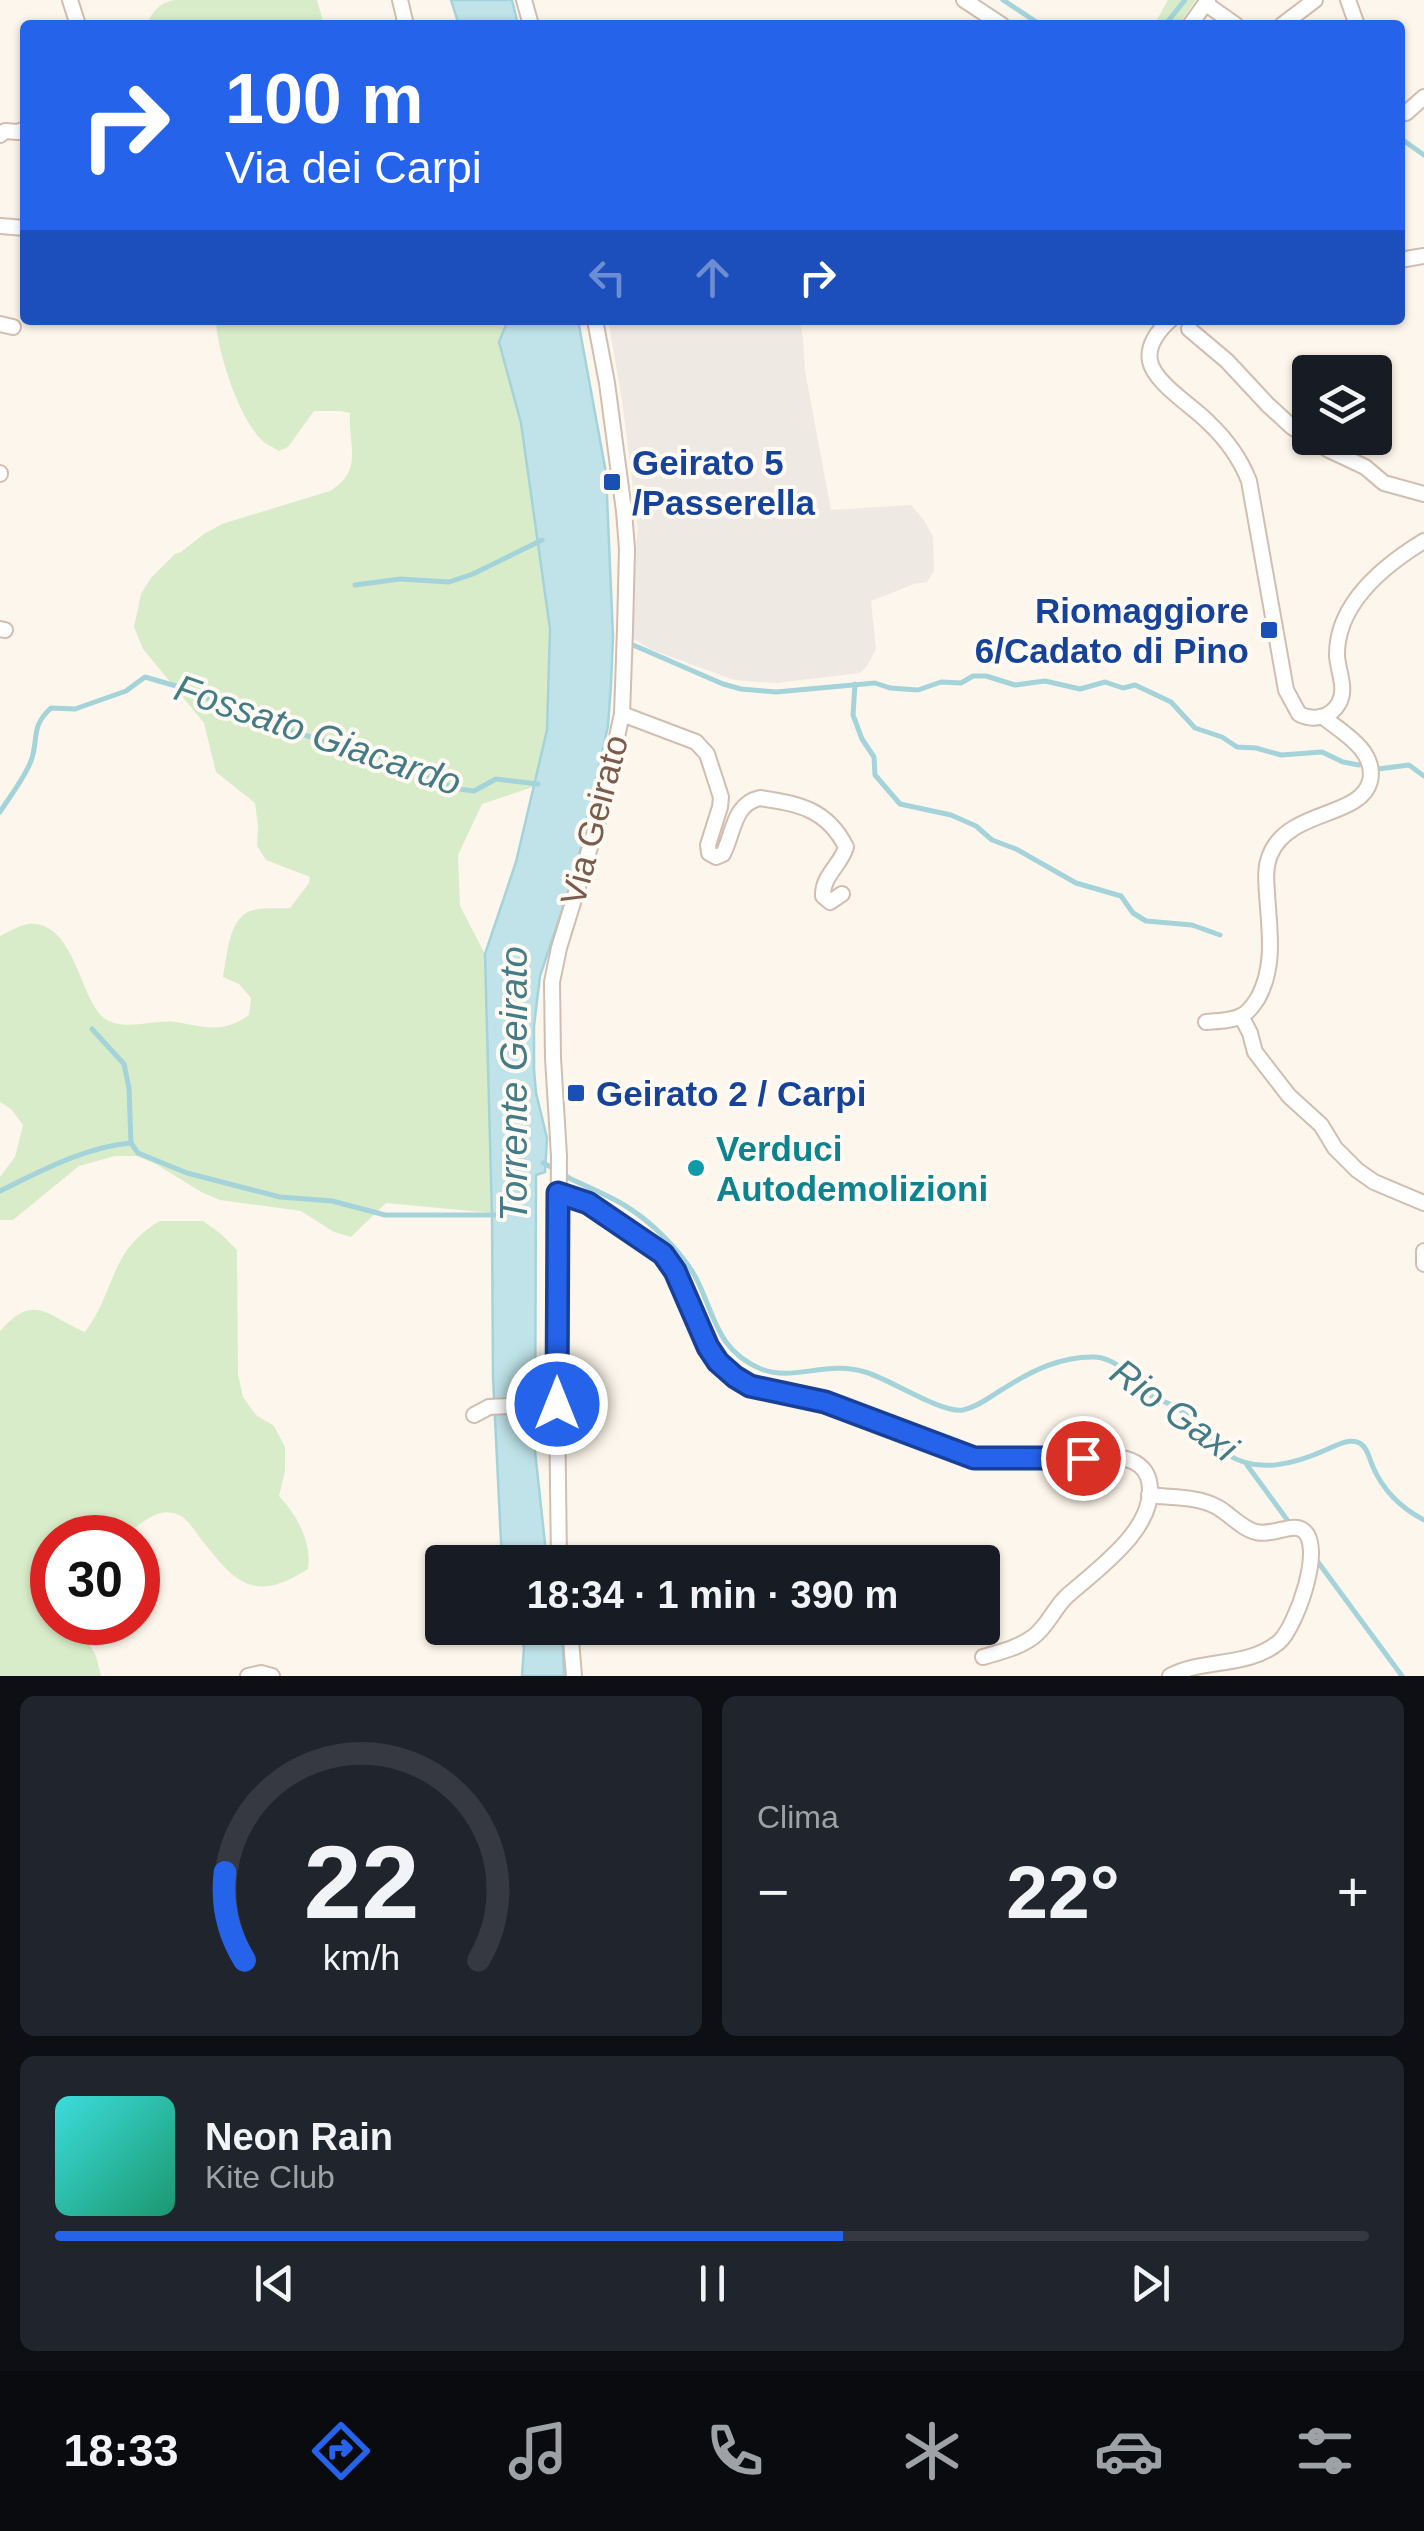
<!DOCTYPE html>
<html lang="it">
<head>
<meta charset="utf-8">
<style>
  :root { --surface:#171b24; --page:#20242c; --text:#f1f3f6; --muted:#9ea1a6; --line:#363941; --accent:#2563eb }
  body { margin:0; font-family:Helvetica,sans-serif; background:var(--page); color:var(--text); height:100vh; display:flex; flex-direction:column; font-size:38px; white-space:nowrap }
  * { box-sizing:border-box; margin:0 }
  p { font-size:32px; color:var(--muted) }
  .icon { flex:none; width:55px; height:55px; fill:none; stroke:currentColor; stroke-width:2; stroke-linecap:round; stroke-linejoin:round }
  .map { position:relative; height:1676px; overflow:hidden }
  .details { display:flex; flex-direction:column; gap:20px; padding:20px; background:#0d0f14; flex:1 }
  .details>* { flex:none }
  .top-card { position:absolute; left:20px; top:20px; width:1385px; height:305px; border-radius:10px; box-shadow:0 2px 8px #0004; background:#2563eb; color:#fff; overflow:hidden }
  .tools { position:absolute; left:1292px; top:355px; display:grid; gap:20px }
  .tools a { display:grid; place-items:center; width:100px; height:100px; border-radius:10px; background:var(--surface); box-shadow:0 2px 8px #0004; font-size:50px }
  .speed { position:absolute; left:30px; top:1515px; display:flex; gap:20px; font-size:50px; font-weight:700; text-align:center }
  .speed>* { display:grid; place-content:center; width:130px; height:130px; border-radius:50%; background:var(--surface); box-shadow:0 2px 8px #0004; line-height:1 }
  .speed .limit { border:15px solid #d22; background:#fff; color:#111 }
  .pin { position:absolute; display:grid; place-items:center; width:85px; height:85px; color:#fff; margin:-42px; border:5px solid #fff; border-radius:50%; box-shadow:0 2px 10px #0007 }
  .me { position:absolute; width:110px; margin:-55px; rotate:0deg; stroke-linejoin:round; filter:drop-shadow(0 0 8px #0008) }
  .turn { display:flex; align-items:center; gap:35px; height:210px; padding:0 40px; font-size:45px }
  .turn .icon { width:130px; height:130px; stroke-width:2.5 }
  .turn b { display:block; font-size:70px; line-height:85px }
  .lanes { display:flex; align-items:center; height:95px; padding:0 40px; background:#0003; justify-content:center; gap:50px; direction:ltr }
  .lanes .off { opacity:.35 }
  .big { font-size:75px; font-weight:600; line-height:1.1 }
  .details .tile { flex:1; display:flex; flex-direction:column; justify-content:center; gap:15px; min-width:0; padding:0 35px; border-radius:15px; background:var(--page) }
  .details .dial { align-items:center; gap:0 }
  .dial svg { height:260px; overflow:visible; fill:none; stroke:var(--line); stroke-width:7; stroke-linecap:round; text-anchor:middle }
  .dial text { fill:var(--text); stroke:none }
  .song { display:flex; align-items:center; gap:30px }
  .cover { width:120px; height:120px; border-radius:15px; background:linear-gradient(135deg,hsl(180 70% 55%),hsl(160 70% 35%)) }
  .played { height:10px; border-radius:5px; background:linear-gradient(90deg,var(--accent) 60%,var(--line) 60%) }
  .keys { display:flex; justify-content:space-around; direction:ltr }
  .heat { display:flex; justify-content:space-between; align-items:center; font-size:55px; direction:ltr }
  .details .tiles { flex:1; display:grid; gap:20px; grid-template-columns:1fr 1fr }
  .tile:last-child { grid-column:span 2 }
  .trip { position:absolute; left:425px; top:1545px; width:575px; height:100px; border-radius:10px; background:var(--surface); box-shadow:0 2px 8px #0004; font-weight:600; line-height:100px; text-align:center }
  .menu { display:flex; height:160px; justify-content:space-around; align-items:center; background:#090b0e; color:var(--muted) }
  .menu .icon { width:70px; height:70px }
  .menu .current { color:var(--accent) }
  .menu b { font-size:45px; color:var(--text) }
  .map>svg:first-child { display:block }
  .industrial { fill:#efe9e4 }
  .green { fill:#d8ecc9 }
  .water { fill:#bfe3e8; stroke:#a5d3da; stroke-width:2.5 }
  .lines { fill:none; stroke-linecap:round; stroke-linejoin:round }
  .stream { stroke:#a5d3da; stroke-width:5 }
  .street-casing { stroke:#d1beb0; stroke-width:18 }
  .street { stroke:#fff; stroke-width:14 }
  .route-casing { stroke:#184099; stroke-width:25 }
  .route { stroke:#2563eb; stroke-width:18 }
  .transit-dot { fill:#1a4fb4; stroke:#fffaf3; stroke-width:4 }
  .culture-dot { fill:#0f9aa8; stroke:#fffaf3; stroke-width:4 }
  .labels { text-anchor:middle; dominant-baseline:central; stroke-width:8; stroke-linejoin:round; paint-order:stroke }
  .transit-label { font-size:35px; font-weight:bold; fill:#164399; stroke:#fffaf3; text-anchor:start }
  .street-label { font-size:35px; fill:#7a5c4d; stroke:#fffaf3 }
  .culture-label { font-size:35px; font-weight:bold; fill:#0d838f; stroke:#fffaf3; text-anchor:start }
  .water-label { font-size:38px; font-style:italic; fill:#437c86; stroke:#fffaf3 }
</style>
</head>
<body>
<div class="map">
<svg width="1424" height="1676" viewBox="0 0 1424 1676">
  <rect width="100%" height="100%" fill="#fdf6ec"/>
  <polygon class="industrial" points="608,320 796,320 800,324 803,338 805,371 831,510 911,505 924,520 933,537 934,571 927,582 914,584 871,601 876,649 867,666 860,673 776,683 734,680 652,650 634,639 632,569 638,529 622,400"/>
  <g class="green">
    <path d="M 174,0 L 317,0 L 324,25 L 147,25 C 151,12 160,3 174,0 Z"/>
    <polygon points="1168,0 1196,0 1178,25 1154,25"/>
    <path d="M 216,320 L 508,320 L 499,342 L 521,422 L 550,629 L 547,730 L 533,787 L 482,804 L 458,855 L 460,906 L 485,954 L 492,1213 L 386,1203 L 351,1237 L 334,1232 L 301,1211 L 220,1200 L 203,1193 L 154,1163 L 136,1156 L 115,1156 L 79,1166 L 13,1220 L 0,1220 L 0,1177 L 15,1157 L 23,1125 L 11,1109 L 0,1102 L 0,936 C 8,932 20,925 28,924 C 77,920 79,1004 107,1020 C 126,1031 155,1019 176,1022 C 206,1027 222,1034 249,1015 L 251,998 L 239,984 L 223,977 C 227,957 228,920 250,911 C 261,907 278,909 290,908 L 309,883 L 310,877 L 266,860 L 257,846 L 258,826 L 255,803 L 216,772 L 204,723 L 143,649 L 134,627 L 141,594 L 151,578 L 175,554 L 181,552 L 204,534 L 222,524 L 330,491 C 364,470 348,446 350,413 L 341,411 L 314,411 L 288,447 L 279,451 C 275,448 269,446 265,443 C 240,423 217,352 216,320 Z"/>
    <path d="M 160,1221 L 203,1221 L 221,1234 L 237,1250 L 238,1374 L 243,1397 L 256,1415 L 274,1426 L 285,1447 L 285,1471 L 279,1496 C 297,1515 312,1542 308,1569 C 253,1604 236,1583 200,1538 C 194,1530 188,1519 179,1515 C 154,1503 136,1533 115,1538 C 98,1541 71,1538 52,1538 L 52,1622 L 78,1623 L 96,1656 L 101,1676 L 0,1676 L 0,1331 C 35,1291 48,1317 85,1332 C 116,1291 109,1250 160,1221 Z"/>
  </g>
  <g class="water">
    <polygon points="451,0 512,0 518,25 459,25"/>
    <polygon points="508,320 578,320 606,473 613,636 611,684 608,726 576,869 540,976 534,1026 534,1069 536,1093 547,1138 545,1172 536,1175 535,1451 547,1562 502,1562 493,1377 492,1216 485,954 516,862 547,730 550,629 521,423 499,342"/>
    <polygon points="518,1628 562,1628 564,1676 522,1676 524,1647"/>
  </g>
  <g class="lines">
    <g class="stream">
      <polyline points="1003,0 1041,25"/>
      <polyline points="1165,25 1185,0"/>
      <polyline points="1400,138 1424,155"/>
      <polyline points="355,585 400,579 449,582 473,574 542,540"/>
      <polyline points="633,645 723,684 741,689 776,692 875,683 890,688 918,690 941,682 961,683 973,676 986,676 1015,685 1045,681 1080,689 1105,682 1123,688 1135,685 1171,702 1195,728 1222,737 1237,747 1256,748 1281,755 1322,752 1343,762 1359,765"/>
      <polyline points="855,684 853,715 862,739 874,757 875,775 900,804 951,815 976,826 992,840 1016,849 1076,883 1121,896 1133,913 1146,921 1192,925 1220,935"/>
      <polyline points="1378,769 1409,765 1424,776"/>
      <path d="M 0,812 C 10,796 24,779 31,761 C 39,739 30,727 51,708 L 75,709 L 126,691 L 145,677 L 176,686 L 283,728 L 326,742 L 371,752 L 418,774 L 459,789 L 474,791 L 496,779 L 538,784"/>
      <polyline points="92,1029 124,1064 129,1088 131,1143 138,1153 187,1173 280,1197 332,1201 385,1215 497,1215"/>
      <path d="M 543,1163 C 552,1167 560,1173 569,1178 C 587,1187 606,1194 624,1205 C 647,1219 668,1239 685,1261 C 715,1299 708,1347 761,1369 C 793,1382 827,1360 865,1372 C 890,1379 940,1413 963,1410 C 978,1407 991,1396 1003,1389 C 1031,1371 1061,1356 1095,1357 C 1118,1358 1134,1381 1150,1395 C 1158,1401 1169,1402 1177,1408 C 1196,1420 1209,1441 1227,1454 C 1258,1475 1297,1463 1328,1449 C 1337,1445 1348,1439 1357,1442 C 1367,1445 1369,1458 1373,1467 C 1383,1490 1401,1508 1424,1520"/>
      <path d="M 0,1191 C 41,1171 85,1147 131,1143"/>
      <polyline points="1247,1465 1291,1525"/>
      <polyline points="1315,1558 1402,1676"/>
    </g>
    <g class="street-casing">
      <g id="street">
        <polyline points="70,0 78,25"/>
        <polyline points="400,0 406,25"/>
        <polyline points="524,0 531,25"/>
        <polyline points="964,0 1002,25"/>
        <polyline points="1348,0 1357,25"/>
        <polyline points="1206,4 1236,25"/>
        <polyline points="1190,25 1208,0"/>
        <polyline points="1282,25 1315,0"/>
        <polyline points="1400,113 1406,113 1424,97"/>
        <polyline points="0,135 5,131 18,132 25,129"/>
        <polyline points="0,226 25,228"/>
        <polyline points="1400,260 1424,256"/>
        <path d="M 1170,320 C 1159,330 1147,345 1150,361 C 1154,383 1194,407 1209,423 C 1227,440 1240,458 1249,481 L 1286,690 L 1299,714 C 1313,721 1331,718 1339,703 C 1347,689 1338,671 1337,656 C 1336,604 1383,566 1424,541"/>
        <polyline points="0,324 13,327"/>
        <polyline points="1189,329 1227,361 1268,405 1292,427 1329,450 1365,467 1384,483 1424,494"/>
        <polyline points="0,474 0,473"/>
        <polyline points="0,629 5,630"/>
        <path d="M 622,714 L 696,742 L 707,754 L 721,797 L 720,807 L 708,845 L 709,853 L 716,857 L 723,854 C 734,833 733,804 760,798 C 799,804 827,809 846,847 C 841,865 822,876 823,896 L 830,902 L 842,894"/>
        <polyline points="1241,1016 1250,1033 1255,1052 1289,1096 1321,1125 1335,1148 1357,1170 1374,1182 1424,1203"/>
        <path d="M 1206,1022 C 1217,1021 1233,1021 1243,1015 C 1250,1011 1254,1004 1258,998 C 1276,965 1269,929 1267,893 C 1266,880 1265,867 1270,855 C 1288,809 1361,818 1370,781 C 1377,751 1342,732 1323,717"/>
        <path d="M 557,1193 L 588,1203 L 663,1254 L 675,1271 L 708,1347 L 718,1362 L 735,1377 L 750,1386 L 825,1402 L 974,1458 L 1121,1458 C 1134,1460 1146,1467 1149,1481 C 1159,1527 1096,1570 1067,1596 C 1054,1608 1048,1626 1033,1637 C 1018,1648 1000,1652 983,1657"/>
        <polyline points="1424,1251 1424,1264"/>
        <polyline points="474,1415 489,1407 557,1404"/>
        <path d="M 1149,1495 C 1171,1498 1198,1496 1217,1507 C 1230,1514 1242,1529 1256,1532 C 1270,1536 1291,1524 1301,1529 C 1327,1542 1296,1627 1279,1642 C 1248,1668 1204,1658 1170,1676"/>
        <polyline points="559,1562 557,1404 559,1156 553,1058 552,982 559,948 599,818 622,714 625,630 627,549 624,511 607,383 595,320"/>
        <polyline points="570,1628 574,1676"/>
        <polyline points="248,1676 261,1673 272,1676"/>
      </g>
    </g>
    <use href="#street" class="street"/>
  </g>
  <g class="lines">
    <g class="route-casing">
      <polyline id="route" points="557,1404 558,1193 588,1203 663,1254 675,1271 708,1347 718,1362 735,1377 750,1386 825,1402 974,1458 1083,1458"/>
    </g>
    <use href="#route" class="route"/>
  </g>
  <g class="transit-dot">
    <rect x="602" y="472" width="20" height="20" rx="5"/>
    <rect x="1259" y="620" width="20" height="20" rx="5"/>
    <rect x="566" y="1083" width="20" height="20" rx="5"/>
  </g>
  <circle class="culture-dot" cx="696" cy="1168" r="10"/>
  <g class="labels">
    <g class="transit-label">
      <text x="632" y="462">Geirato 5<tspan x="632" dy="40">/Passerella</tspan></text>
      <text x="1249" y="610" text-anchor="end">Riomaggiore<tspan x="1249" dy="40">6/Cadato di Pino</tspan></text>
      <text x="596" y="1093">Geirato 2 / Carpi</text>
    </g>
    <g class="street-label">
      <text transform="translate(594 820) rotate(-75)">Via Geirato</text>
    </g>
    <g class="culture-label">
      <text x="716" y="1148">Verduci<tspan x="716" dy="40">Autodemolizioni</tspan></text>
    </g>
    <g class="water-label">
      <text transform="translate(318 735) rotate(19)">Fossato Giacardo</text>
      <text transform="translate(514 1084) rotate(-90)">Torrente Geirato</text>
      <text transform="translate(1174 1410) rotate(36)">Rio Gaxi</text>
    </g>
  </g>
</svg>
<div class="tools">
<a><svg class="icon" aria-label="layers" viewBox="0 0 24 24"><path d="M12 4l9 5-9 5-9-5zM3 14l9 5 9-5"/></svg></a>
</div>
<div class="speed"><div class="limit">30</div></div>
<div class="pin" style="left:1083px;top:1458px;background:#d93025"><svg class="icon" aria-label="arrive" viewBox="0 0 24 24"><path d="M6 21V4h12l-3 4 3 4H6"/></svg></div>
<svg class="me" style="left:557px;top:1404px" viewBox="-20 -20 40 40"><circle r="17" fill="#2563eb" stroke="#fff" stroke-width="3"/><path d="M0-11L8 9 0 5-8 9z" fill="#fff"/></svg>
<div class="trip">18:34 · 1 min · 390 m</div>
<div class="top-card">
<div class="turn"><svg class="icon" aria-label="right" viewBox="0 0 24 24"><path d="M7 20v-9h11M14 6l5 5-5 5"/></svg><div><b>100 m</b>Via dei Carpi</div></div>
<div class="lanes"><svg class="icon off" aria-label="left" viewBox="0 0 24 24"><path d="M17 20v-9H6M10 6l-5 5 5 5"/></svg><svg class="icon off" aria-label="ahead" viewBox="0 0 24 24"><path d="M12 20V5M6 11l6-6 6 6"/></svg><svg class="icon" aria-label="right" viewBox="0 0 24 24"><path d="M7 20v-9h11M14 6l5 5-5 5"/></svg></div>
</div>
</div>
<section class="details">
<div class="tiles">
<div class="tile dial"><svg viewBox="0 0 100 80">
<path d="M14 69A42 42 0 1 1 86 69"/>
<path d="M14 69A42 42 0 0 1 8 42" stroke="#2563eb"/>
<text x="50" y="56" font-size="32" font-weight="700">22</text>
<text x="50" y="72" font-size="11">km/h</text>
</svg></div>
<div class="tile"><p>Clima</p>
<div class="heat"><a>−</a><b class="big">22°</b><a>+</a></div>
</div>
<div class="tile">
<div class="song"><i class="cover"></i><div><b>Neon Rain</b><p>Kite Club</p></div></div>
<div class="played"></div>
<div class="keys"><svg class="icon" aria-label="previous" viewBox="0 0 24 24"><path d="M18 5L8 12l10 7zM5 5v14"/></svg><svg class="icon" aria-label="pause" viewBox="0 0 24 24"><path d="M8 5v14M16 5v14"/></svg><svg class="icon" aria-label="next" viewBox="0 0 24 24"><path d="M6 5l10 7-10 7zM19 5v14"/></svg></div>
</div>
</div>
</section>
<nav class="menu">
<b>18:33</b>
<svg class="icon current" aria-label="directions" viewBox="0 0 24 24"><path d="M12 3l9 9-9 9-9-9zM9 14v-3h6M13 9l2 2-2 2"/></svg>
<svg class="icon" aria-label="music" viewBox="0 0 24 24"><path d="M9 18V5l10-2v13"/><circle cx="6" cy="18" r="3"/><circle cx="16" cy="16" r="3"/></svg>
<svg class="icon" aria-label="phone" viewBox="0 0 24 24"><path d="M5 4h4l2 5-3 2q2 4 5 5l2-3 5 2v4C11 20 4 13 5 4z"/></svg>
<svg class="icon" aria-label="climate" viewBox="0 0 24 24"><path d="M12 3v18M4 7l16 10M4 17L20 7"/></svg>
<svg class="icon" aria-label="car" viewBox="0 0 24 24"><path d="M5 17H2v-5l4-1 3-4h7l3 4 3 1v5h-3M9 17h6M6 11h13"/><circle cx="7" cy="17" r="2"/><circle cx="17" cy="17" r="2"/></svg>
<svg class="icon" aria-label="filters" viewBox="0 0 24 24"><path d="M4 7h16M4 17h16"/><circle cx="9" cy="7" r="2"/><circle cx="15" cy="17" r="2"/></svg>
</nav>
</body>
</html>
